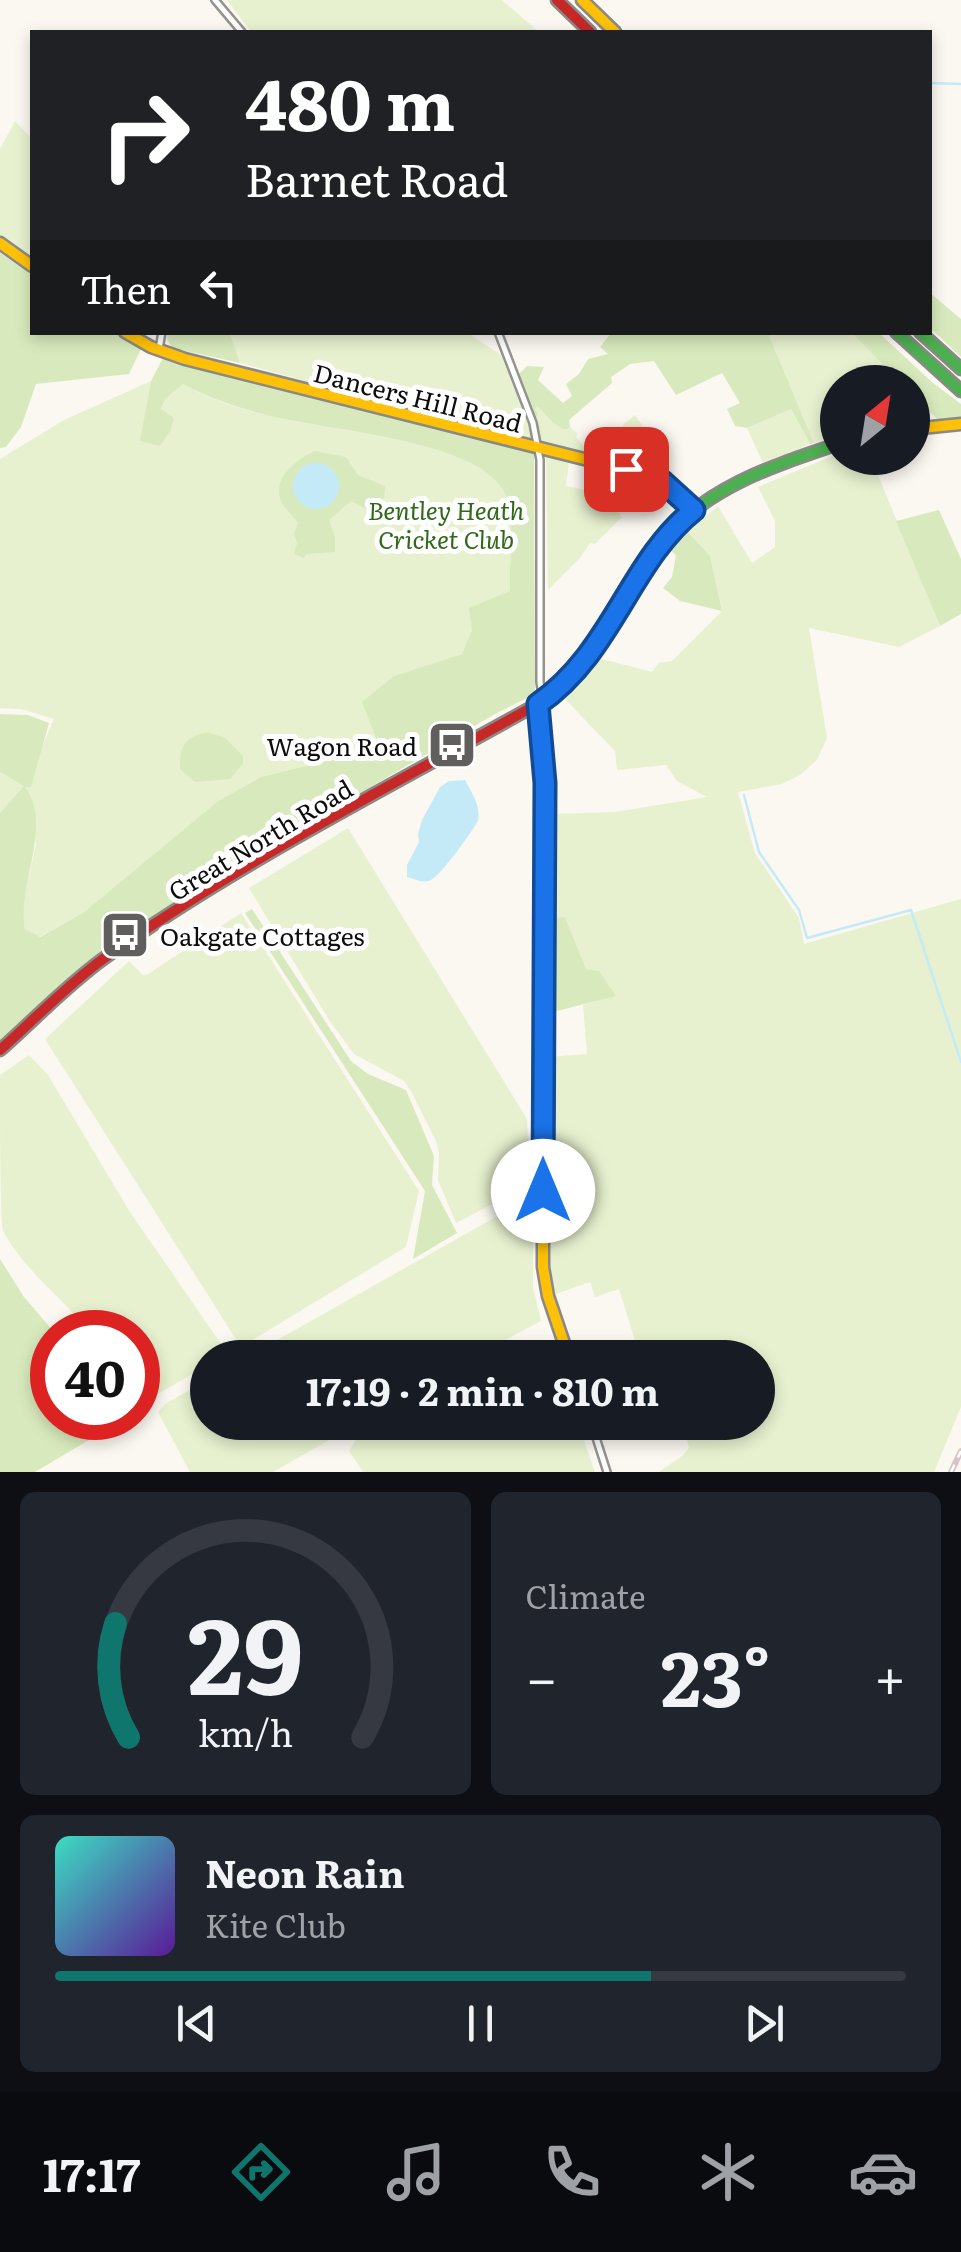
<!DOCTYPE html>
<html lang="en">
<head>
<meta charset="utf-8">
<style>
  :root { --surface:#171b24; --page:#20242c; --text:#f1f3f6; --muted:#9ea1a6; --line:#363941; --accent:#0f766e }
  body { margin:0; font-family:Literata,serif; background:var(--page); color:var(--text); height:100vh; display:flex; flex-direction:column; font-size:38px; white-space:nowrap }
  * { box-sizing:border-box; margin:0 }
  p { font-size:32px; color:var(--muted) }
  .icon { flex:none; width:55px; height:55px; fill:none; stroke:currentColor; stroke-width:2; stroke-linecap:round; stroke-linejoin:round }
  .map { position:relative; height:1472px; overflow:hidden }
  .panel { display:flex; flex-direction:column; gap:20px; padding:20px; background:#0d0f14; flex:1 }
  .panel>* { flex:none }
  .banner { position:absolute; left:30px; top:30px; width:902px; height:305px; border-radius:0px; box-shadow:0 5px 15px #0003; background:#202124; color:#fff; overflow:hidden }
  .needle { width:65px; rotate:30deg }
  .tools { position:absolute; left:820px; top:365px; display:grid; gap:20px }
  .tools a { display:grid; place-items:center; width:110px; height:110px; border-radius:50%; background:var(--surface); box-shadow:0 5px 15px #0003; font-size:50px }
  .speed { position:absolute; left:30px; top:1310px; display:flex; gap:20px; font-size:50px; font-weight:700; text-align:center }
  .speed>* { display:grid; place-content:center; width:130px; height:130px; border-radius:50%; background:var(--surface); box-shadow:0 5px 15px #0003; line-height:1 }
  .speed .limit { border:15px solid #d22; background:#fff; color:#111 }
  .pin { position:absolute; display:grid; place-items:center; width:85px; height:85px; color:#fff; margin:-42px; border-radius:20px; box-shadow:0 5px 15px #0006 }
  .me { position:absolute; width:110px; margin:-55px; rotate:0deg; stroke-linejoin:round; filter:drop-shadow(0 0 8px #0008) }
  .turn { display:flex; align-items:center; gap:35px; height:210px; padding:0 50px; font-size:45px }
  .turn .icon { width:130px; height:130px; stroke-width:2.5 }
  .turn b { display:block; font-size:70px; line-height:85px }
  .then { display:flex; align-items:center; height:95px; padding:0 50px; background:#0003; gap:20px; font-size:38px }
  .big { font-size:75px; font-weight:700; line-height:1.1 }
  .panel .card { flex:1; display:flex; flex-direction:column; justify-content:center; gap:15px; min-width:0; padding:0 35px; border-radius:15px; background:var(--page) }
  .panel .dial { align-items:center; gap:0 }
  .dial svg { height:260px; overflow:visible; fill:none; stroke:var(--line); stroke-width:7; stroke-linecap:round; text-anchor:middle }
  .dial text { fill:var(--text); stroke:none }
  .song { display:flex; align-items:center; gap:30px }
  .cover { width:120px; height:120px; border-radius:15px; background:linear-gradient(135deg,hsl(170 70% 55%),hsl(270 70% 35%)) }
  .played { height:10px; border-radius:5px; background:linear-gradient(90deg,var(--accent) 70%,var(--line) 70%) }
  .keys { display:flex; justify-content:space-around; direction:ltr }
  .heat { display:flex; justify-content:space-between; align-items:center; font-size:55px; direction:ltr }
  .panel .tiles { flex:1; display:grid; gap:20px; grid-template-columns:1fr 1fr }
  .card:last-child { grid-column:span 2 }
  .trip { position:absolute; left:190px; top:1340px; width:585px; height:100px; border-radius:50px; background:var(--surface); box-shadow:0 5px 15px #0003; font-weight:700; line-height:100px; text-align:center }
  .dock { display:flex; height:160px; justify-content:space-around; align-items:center; background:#090b0e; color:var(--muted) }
  .dock .icon { width:70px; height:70px }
  .dock .selected { color:var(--accent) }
  .dock b { font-size:45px; color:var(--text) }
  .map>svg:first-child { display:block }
  .green { fill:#e7f1cf }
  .forest { fill:#d8eabd }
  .water { fill:#c5eaf7 }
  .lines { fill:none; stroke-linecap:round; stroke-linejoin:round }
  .stream { stroke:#c5eaf7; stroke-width:2.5 }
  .street-casing { stroke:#949390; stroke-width:10 }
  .fast-casing { stroke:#8b8986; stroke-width:15 }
  .slow-casing { stroke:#8b8986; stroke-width:15 }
  .jam-casing { stroke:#8b8986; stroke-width:15 }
  .street { stroke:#fefefd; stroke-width:5 }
  .fast { stroke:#4caf50; stroke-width:10 }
  .slow { stroke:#ffc107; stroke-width:10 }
  .jam { stroke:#c62828; stroke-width:10 }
  .rail-casing { stroke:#d8c3c5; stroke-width:6 }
  .rail { stroke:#fff; stroke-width:2.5; stroke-dasharray:8; stroke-linecap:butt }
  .route-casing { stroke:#114b97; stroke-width:25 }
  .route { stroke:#1a73e8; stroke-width:18 }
  .labels { text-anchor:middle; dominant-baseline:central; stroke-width:10; stroke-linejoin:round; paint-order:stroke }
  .street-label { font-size:25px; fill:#0d0d0d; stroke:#fff }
  .park-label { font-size:25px; font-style:italic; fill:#306919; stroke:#fff }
  .poi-label { font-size:25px; fill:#0d0d0d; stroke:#fff; text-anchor:end }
</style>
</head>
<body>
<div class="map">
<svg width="961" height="1472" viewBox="0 0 961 1472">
  <rect width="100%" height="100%" fill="#fbf8f1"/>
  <g class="green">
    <polygon points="227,0 502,0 539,32 251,32"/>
    <polygon points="15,121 32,139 32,257 0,235 0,149"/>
    <polygon points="230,333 468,333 501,355 532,432 531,443 240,363"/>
    <polygon points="768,333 852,333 900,382 838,382 837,435 814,443"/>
    <path d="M 151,381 L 141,440 L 174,418 L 161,410 L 166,398 L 183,384 C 218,405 265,416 306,423 C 352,432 482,446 504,492 C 517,520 508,560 510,591 L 472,630 L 463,654 L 394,676 L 379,743 L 338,758 L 261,777 L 218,801 L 84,912 L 39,937 L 25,929 L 21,910 L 36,845 L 24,787 L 0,813 L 0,772 L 25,786 L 54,719 L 21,709 L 0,708 L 0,459 L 64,420 Z"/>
    <polygon points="538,405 552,422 565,430 570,427 578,434 576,437 585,448 583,455 542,446 534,420 537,415 534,408"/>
    <polygon points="791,409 810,444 763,463 747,428"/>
    <polygon points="635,415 662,455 659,469 653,472 590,458 598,458 600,451 596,448"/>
    <polygon points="837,454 838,458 871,458 940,626 899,647 809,628 827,738 817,760 800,775 782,784 738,792 755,853 799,918 804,944 961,899 961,1407 934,1472 659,1472 682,1456 689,1448 685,1432 672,1424 663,1427 661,1423 758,1422 758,1358 640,1357 619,1289 595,1297 590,1282 553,1295 548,1280 551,1194 549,1057 587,1054 583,1005 616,995 586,969 565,918 547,919 550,814 615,812 707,797 677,781 666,765 617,770 615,751 562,696 598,658 652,672 659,663 672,661 722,611 710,556 688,532 718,506 752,563 775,547 775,521 758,487"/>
    <polygon points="546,455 569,461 566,486 600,493 622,517 595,544 590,543 580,558 548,590"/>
    <polygon points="348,828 527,1119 530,1185 456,1223 438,1180 439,1153 436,1141 411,1091 404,1081 354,1054 331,1023 249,888"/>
    <polygon points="241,913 419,1191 406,1247 241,1347 45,1039 129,961 143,975 148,974"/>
    <path d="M 29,1055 L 48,1075 L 130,1212 L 228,1354 L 208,1358 L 207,1366 L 138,1405 L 138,1332 L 89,1332 C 61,1295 26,1273 3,1231 C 0,1217 0,1100 0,1075 Z"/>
    <polygon points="524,1201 532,1202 533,1208 533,1287 541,1321 473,1357 247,1357"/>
    <polygon points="207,1380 208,1422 359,1423 273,1472 190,1472 158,1412 165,1404"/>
    <polygon points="377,1423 578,1423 595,1472 363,1472 349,1451 357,1438"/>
  </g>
  <g class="forest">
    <polygon points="0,253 32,275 32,332 120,333 142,347 129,374 36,384 21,427 6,447 0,448"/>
    <polygon points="930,293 961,319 961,357 930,328"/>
    <polygon points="168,333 230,333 240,363 172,348 167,339"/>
    <polygon points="611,333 768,333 814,443 810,444 791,409 747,428 735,426 727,409 740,403 722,373 676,395 654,361 630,364 611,377 612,383 569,420 570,427 565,430 552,422 538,406 535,408 538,415 534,420 517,376 527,366 544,367 538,380 563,403 572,396 566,384 579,374 588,359 608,354 600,347"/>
    <polygon points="852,333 879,333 933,383 961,404 961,417 938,420 913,395 912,382 900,382"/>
    <path d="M 163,358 L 534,453 L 535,694 L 495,714 L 253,856 L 111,945 L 0,1043 L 0,813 L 24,786 L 0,772 L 0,714 L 28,715 L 49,723 L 31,787 L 25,787 C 54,826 16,886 25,929 L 40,937 L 84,912 L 218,801 L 261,777 L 338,758 L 378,743 L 362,702 L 394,676 L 462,654 L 472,630 L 469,608 L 510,591 C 508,560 517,520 504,492 C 482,446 353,432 306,423 C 265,416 219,404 183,384 L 166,398 L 161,409 L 174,418 L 170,431 L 160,446 L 140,441 L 151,381 Z"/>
    <path d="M 315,451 L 346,457 L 358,475 L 385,486 C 385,499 384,505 373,512 L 351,501 L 329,520 L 335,537 L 335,552 L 307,554 L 304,558 L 294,554 L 297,543 L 294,534 L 298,523 C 294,516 286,510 282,503 C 270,479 297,459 315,451 Z"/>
    <polygon points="939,510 961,559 961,614 940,626 896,521"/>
    <polygon points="688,532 710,556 722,611 680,601 663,588 672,577 676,555 670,550"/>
    <path d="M 207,732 L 225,738 L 243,756 L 243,764 L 230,779 L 195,782 L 180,769 C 179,746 185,737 207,732 Z"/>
    <polygon points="252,909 351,1061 368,1074 406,1090 434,1156 432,1185 457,1233 413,1259 425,1191 245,913"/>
    <polygon points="565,917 586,969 599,971 616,996 549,1013 547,919"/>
    <polygon points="0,1259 24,1297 54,1332 52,1418 126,1418 35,1472 0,1472"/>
  </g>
  <g class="water">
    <circle cx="316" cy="486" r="23"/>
    <path d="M 465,780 C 472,793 481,806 478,821 C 471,833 442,874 431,880 C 422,884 415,879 407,877 L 407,865 L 419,842 L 418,834 L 422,820 L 440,787 L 449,781 Z"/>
  </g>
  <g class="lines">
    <g class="stream">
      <polyline points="930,83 961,84"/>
      <polyline points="744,795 759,852 799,910 807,938 911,910 961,1062"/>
    </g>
    <g class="street-casing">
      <g id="street">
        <polyline points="215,0 242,32"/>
        <polyline points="498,332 533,423 540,460 540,682 543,701"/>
        <polyline points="159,349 162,332"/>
        <polyline points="591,1422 607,1472"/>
      </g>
    </g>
    <g class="fast-casing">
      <g id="fast">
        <polyline points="896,332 961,391"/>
        <polyline points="920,332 961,369"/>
        <path d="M 575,670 C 611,630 631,583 663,541 C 705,487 776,465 838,444"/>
      </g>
    </g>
    <g class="slow-casing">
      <g id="slow">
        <polyline points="582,0 615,32"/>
        <polyline points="0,243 32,266"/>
        <polyline points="125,332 151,347 185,359 648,475 671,487 695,510"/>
        <polyline points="912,429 961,424"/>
        <polyline points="543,1151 543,1267 548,1296 569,1358"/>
      </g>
    </g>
    <g class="jam-casing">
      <g id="jam">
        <polyline points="557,0 590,32"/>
        <polyline points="538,704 545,783 543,1151"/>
        <path d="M 0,1050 C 34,1020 66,986 103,959 C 239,862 397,783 543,701 L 575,670"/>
      </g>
    </g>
    <use href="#street" class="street"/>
    <use href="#fast" class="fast"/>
    <use href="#slow" class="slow"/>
    <use href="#jam" class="jam"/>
    <g class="rail-casing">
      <polyline id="rail" points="951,1472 961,1451"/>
    </g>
    <use href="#rail" class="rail"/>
  </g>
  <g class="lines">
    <g class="route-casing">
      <path id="route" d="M 543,1191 L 545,783 L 538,704 C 613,652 629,562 694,510 L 662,481 L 626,469"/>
    </g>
    <use href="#route" class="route"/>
  </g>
  <defs>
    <g id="bus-square" transform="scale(2.5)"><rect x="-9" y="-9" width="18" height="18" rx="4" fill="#605f5d" stroke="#fff"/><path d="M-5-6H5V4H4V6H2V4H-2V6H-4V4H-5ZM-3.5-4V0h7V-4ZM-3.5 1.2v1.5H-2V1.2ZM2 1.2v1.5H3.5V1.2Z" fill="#fff"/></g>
  </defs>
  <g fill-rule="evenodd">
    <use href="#bus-square" x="452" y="745"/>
    <use href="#bus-square" x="125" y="935"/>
  </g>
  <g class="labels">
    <g class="street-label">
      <text transform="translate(418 397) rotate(14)">Dancers Hill Road</text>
      <text transform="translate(260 839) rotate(-31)">Great North Road</text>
    </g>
    <g class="park-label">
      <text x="446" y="509">Bentley Heath<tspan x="446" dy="29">Cricket Club</tspan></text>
    </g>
    <g class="poi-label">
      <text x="417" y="745">Wagon Road</text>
      <text x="160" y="935" text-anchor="start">Oakgate Cottages</text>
    </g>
  </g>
</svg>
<div class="tools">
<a><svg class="needle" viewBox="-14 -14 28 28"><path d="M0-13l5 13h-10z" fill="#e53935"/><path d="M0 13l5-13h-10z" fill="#9ea1a6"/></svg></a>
</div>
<div class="speed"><div class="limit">40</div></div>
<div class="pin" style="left:626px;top:469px;background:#d93025"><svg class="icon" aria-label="arrive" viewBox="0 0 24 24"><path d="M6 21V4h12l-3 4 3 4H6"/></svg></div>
<svg class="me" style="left:543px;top:1191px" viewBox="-20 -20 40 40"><circle r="19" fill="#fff"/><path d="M0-13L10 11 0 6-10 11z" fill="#1a73e8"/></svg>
<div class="trip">17:19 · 2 min · 810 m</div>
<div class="banner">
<div class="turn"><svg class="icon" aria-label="right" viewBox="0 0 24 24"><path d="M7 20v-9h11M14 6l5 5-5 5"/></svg><div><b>480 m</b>Barnet Road</div></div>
<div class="then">Then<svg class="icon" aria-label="left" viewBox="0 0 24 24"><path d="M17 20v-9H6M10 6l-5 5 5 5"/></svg></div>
</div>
</div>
<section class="panel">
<div class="tiles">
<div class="card dial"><svg viewBox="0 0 100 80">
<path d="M14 69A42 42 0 1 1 86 69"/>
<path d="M14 69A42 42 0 0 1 10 34" stroke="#0f766e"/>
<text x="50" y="56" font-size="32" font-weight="700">29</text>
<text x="50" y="72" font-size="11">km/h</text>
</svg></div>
<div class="card"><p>Climate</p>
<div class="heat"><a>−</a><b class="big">23°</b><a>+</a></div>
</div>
<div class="card">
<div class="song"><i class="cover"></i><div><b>Neon Rain</b><p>Kite Club</p></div></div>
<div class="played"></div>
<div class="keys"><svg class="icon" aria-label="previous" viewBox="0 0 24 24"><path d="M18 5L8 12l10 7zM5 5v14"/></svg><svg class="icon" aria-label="pause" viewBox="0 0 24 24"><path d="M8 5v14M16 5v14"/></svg><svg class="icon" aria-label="next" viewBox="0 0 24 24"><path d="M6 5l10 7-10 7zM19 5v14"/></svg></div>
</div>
</div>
</section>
<nav class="dock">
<b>17:17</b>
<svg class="icon selected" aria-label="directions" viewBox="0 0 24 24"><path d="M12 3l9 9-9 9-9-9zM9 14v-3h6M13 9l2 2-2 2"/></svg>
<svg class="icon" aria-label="music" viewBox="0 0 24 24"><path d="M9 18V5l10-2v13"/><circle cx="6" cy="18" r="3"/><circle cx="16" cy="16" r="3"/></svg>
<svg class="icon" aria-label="phone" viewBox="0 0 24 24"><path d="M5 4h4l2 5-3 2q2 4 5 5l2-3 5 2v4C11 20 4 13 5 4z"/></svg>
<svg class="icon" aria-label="climate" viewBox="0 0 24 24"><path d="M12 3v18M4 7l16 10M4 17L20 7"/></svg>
<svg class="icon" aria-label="car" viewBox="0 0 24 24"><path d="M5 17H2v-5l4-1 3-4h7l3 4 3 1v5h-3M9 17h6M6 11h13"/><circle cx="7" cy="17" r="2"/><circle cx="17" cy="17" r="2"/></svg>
</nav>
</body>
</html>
